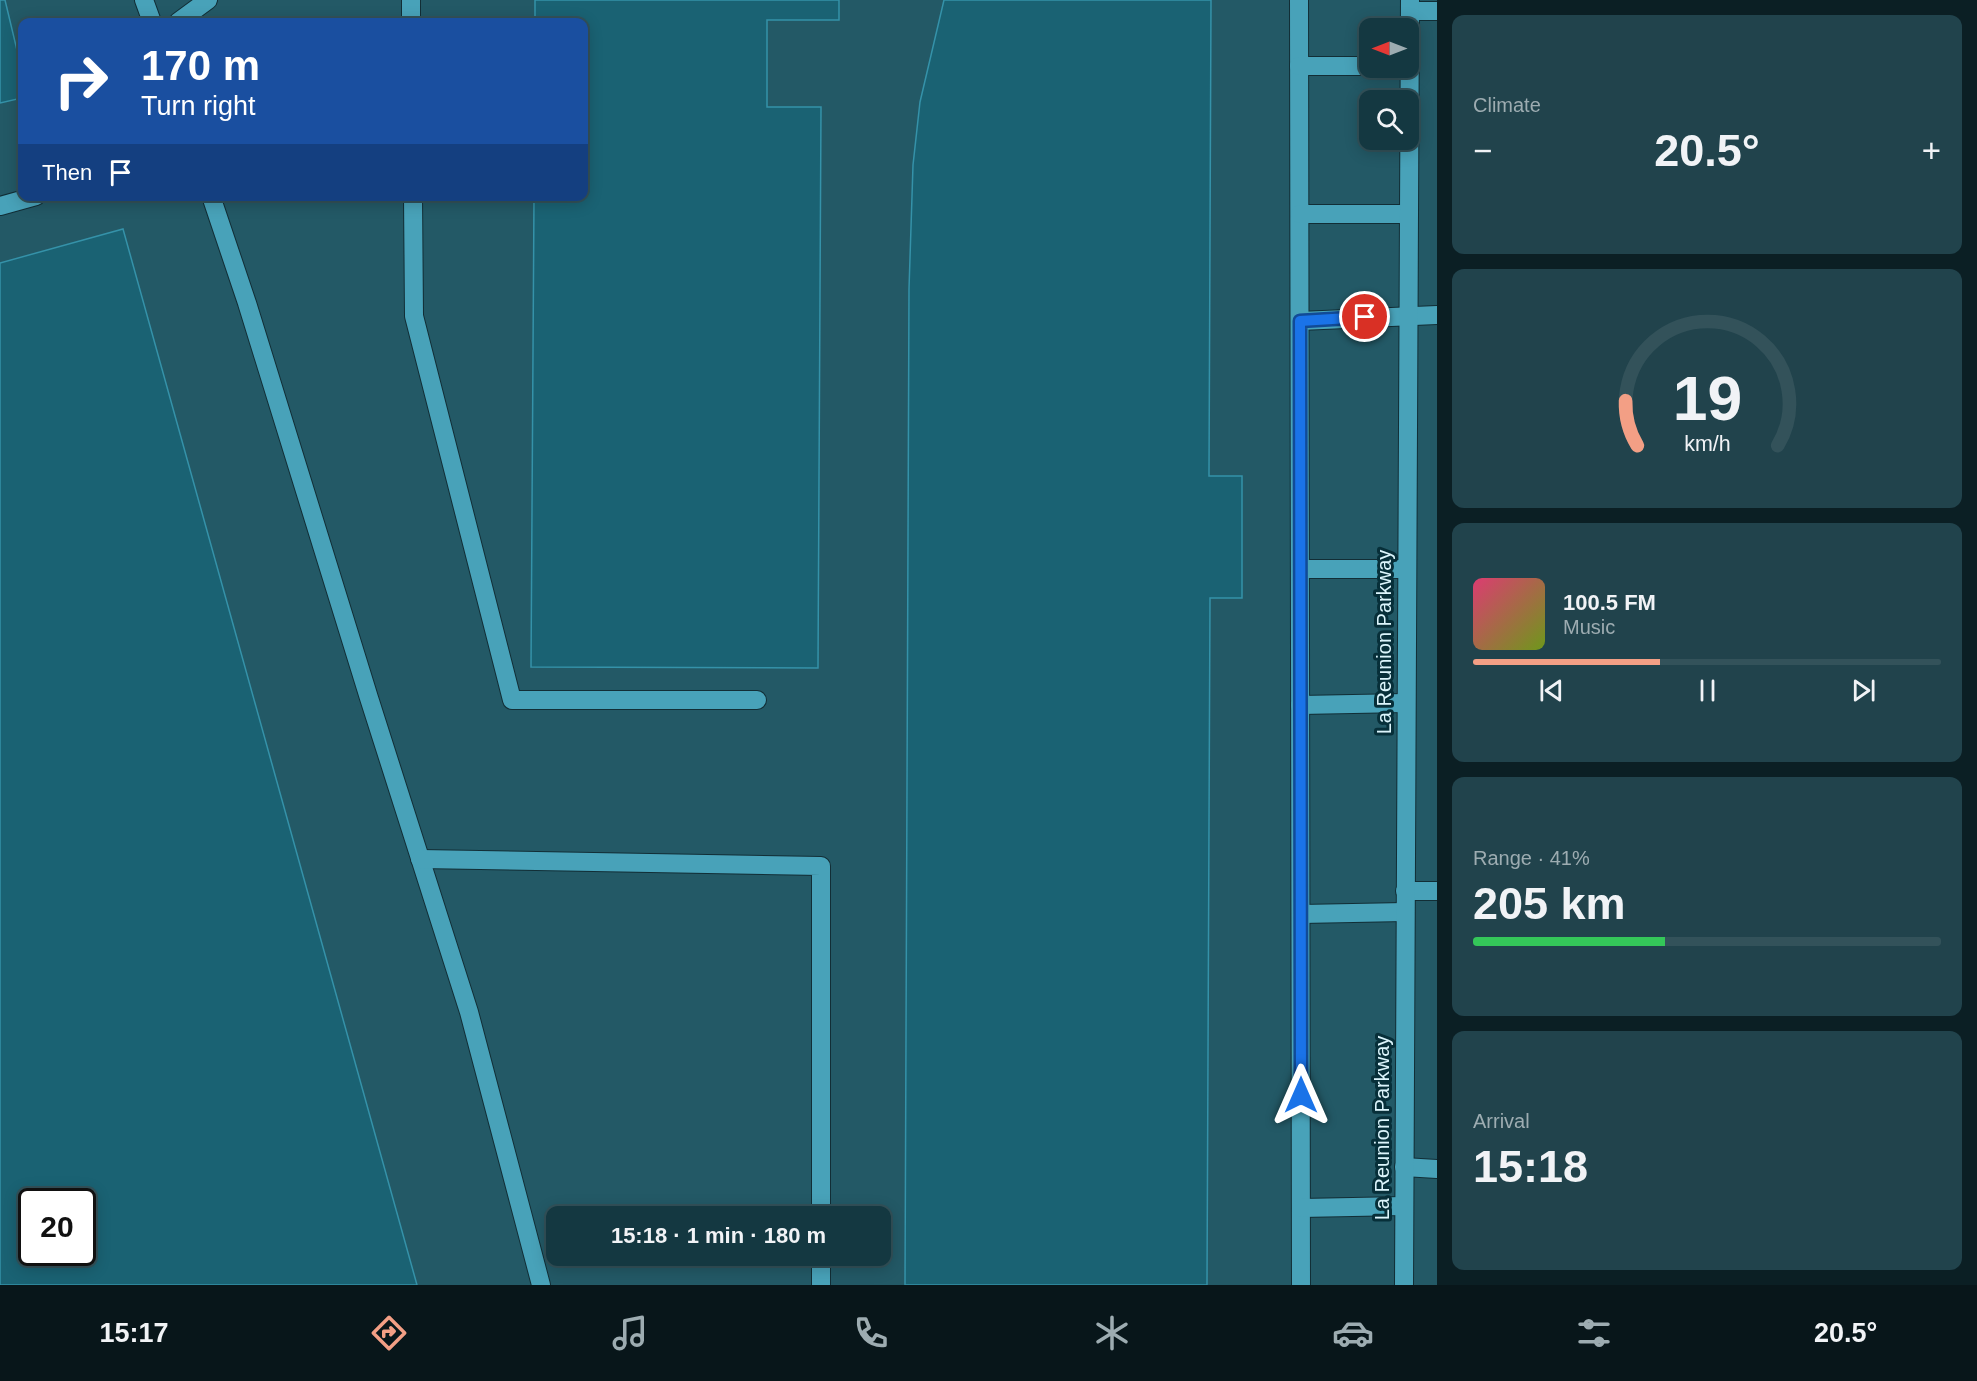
<!DOCTYPE html>
<html lang="en">
<head>
<meta charset="utf-8">
<style>
  :root { --surface:#143841; --page:#21434c; --text:#f1f3f6; --muted:#9dacb1; --line:#33525a; --accent:#f39f85 }
  body { margin:0; font-family:Arial,sans-serif; background:var(--page); color:var(--text); height:100vh; display:flex; flex-direction:column; font-size:22px; white-space:nowrap }
  * { box-sizing:border-box; margin:0 }
  p { font-size:20px; color:var(--muted) }
  .icon { flex:none; width:33px; height:33px; fill:none; stroke:currentColor; stroke-width:2; stroke-linecap:round; stroke-linejoin:round }
  .map { position:relative; flex:1; overflow:hidden }
  .drawer { display:flex; flex-direction:column; gap:15px; padding:15px; background:#0b1f24; width:540px }
  .drawer>* { flex:none }
  .banner { position:absolute; left:18px; top:18px; width:570px; height:183px; border-radius:12px; box-shadow:0 3px 15px #0003,0 0 0 2px var(--line); background:#1a4fa0; color:#fff; overflow:hidden }
  .needle { width:39px; rotate:270deg }
  .fabs { position:absolute; left:1359px; top:18px; display:grid; gap:12px }
  .fabs a { display:grid; place-items:center; width:60px; height:60px; border-radius:12px; background:var(--surface); box-shadow:0 3px 15px #0003,0 0 0 2px var(--line); font-size:30px }
  .speed { position:absolute; left:18px; top:1188px; display:flex; gap:12px; font-size:30px; font-weight:700; text-align:center }
  .speed>* { display:grid; place-content:center; width:78px; height:78px; border-radius:50%; background:var(--surface); box-shadow:0 3px 15px #0003,0 0 0 2px var(--line); line-height:1 }
  .speed .limit { border:3px solid #111; border-radius:9px; background:#fff; color:#111 }
  .pin { position:absolute; display:grid; place-items:center; width:51px; height:51px; color:#fff; margin:-26px; border:3px solid #fff; border-radius:50%; box-shadow:0 2px 6px #0007 }
  .me { position:absolute; width:66px; margin:-33px; rotate:0deg; stroke-linejoin:round; filter:drop-shadow(0 0 4px #0008) }
  .turn { display:flex; align-items:center; gap:21px; height:126px; padding:0 24px; font-size:27px }
  .turn .icon { width:78px; height:78px; stroke-width:2.5 }
  .turn b { display:block; font-size:42px; line-height:51px }
  .then { display:flex; align-items:center; height:57px; padding:0 24px; background:#0003; gap:12px; font-size:22px }
  .big { font-size:45px; font-weight:700; line-height:1.1 }
  .drawer .widget { flex:1; display:flex; flex-direction:column; justify-content:center; gap:9px; min-width:0; padding:0 21px; border-radius:12px; background:var(--page) }
  .drawer .dial { align-items:center; gap:0 }
  .dial svg { height:156px; overflow:visible; fill:none; stroke:var(--line); stroke-width:7; stroke-linecap:round; text-anchor:middle }
  .dial text { fill:var(--text); stroke:none }
  .song { display:flex; align-items:center; gap:18px }
  .cover { width:72px; height:72px; border-radius:9px; background:linear-gradient(135deg,hsl(340 70% 55%),hsl(80 70% 35%)) }
  .played { height:6px; border-radius:3px; background:linear-gradient(90deg,var(--accent) 40%,var(--line) 40%) }
  .keys { display:flex; justify-content:space-around; direction:ltr }
  .heat { display:flex; justify-content:space-between; align-items:center; font-size:33px; direction:ltr }
  .charge { height:9px; border-radius:4px; background:linear-gradient(90deg,#34c759 41%,var(--line) 0) }
  .trip { position:absolute; left:546px; top:1206px; width:345px; height:60px; border-radius:12px; background:var(--surface); box-shadow:0 3px 15px #0003,0 0 0 2px var(--line); font-weight:700; line-height:60px; text-align:center }
  .menu { display:flex; height:96px; justify-content:space-around; align-items:center; background:#08161a; color:var(--muted) }
  .menu .icon { width:42px; height:42px }
  .menu .active { color:var(--accent) }
  .menu b { font-size:27px; color:var(--text) }
  main { display:flex; flex:1; min-height:0 }
  .map>svg:first-child { display:block }
  .built { fill:#235966; fill-rule:evenodd }
  .building { fill:#1a6273; stroke:#3592a9; stroke-width:1.5; fill-rule:evenodd }
  .lines { fill:none; stroke-linecap:round; stroke-linejoin:round }
  .minor-casing { stroke:#122e36; stroke-width:20 }
  .minor { stroke:#48a2b9; stroke-width:18 }
  .route-casing { stroke:#114b97; stroke-width:15 }
  .route { stroke:#1a73e8; stroke-width:10 }
  .labels { text-anchor:middle; dominant-baseline:central; stroke-width:6; stroke-linejoin:round; paint-order:stroke }
  .street-label { font-size:20px; fill:#dcf5fc; stroke:#072f39 }
</style>
</head>
<body>
<main>
<div class="map">
<svg width="1437" height="1285" viewBox="0 0 1437 1285">
  <rect width="100%" height="100%" fill="#1a4a57"/>
  <path class="built" d="M 0,0 L 1437,0 L 1437,1285 L 0,1285 ZM 22,22 L 584,22 L 584,196 L 22,196 ZM 1370,28 L 1408,28 L 1408,68 L 1370,68 ZM 1370,100 L 1408,100 L 1408,140 L 1370,140 ZM 32,1202 L 82,1202 L 82,1252 L 32,1252 ZM 556,1216 L 880,1216 L 880,1256 L 556,1256 Z"/>
  <g class="building">
    <polygon points="0,0 5,0 22,71 22,98 0,103"/>
    <polygon points="535,0 839,0 839,20 767,20 767,107 821,107 818,668 531,667 534,196 584,196 584,22 535,22"/>
    <polygon points="944,0 1211,0 1209,476 1242,476 1242,598 1210,598 1207,1285 905,1285 909,289 913,165 920,102"/>
    <path d="M 123,229 L 417,1285 L 0,1285 L 0,263 ZM 32,1202 L 82,1202 L 82,1252 L 32,1252 Z"/>
  </g>
  <g class="lines">
    <g class="minor-casing">
      <g id="minor">
        <polyline points="144,0 152,22"/>
        <polyline points="411,0 411,22"/>
        <polyline points="1299,0 1301,1285"/>
        <polyline points="1410,11 1437,11"/>
        <polyline points="178,22 208,0"/>
        <polyline points="1299,66 1370,66"/>
        <polyline points="211,196 247,303 369,698 469,1012 541,1285"/>
        <polyline points="413,196 414,316 512,700 757,700"/>
        <polyline points="0,206 36,196"/>
        <polyline points="1300,214 1409,214"/>
        <polyline points="1300,321 1437,315"/>
        <polyline points="1300,569 1407,569"/>
        <polyline points="1300,705 1406,703"/>
        <polyline points="420,859 821,866 821,1216"/>
        <polyline points="1405,891 1437,891"/>
        <polyline points="1301,914 1405,912"/>
        <polyline points="1404,1167 1437,1169"/>
        <polyline points="1301,1208 1404,1206"/>
        <polyline points="821,1285 821,1256"/>
        <polyline points="1404,1285 1410,0"/>
      </g>
    </g>
    <use href="#minor" class="minor"/>
  </g>
  <g class="lines">
    <g class="route-casing">
      <polyline id="route" points="1301,1095 1300,321 1365,317"/>
    </g>
    <use href="#route" class="route"/>
  </g>
  <g class="labels">
    <g class="street-label">
      <text transform="translate(1384 642) rotate(-90)">La Reunion Parkway</text>
      <text transform="translate(1382 1128) rotate(-90)">La Reunion Parkway</text>
    </g>
  </g>
</svg>
<div class="fabs">
<a><svg class="needle" viewBox="-14 -14 28 28"><path d="M0-13l5 13h-10z" fill="#e53935"/><path d="M0 13l5-13h-10z" fill="#9dacb1"/></svg></a>
<a><svg class="icon" aria-label="search" viewBox="0 0 24 24"><circle cx="10" cy="10" r="6"/><path d="M15 15l6 6"/></svg></a>
</div>
<div class="speed"><div class="limit">20</div></div>
<div class="pin" style="left:1365px;top:317px;background:#d93025"><svg class="icon" aria-label="arrive" viewBox="0 0 24 24"><path d="M6 21V4h12l-3 4 3 4H6"/></svg></div>
<svg class="me" style="left:1301px;top:1095px" viewBox="-20 -20 40 40"><path d="M0-17L14 15 0 8-14 15z" fill="#1a73e8" stroke="#fff" stroke-width="4"/></svg>
<div class="trip">15:18 · 1 min · 180 m</div>
<div class="banner">
<div class="turn"><svg class="icon" aria-label="right" viewBox="0 0 24 24"><path d="M7 20v-9h11M14 6l5 5-5 5"/></svg><div><b>170 m</b>Turn right</div></div>
<div class="then">Then<svg class="icon" aria-label="arrive" viewBox="0 0 24 24"><path d="M6 21V4h12l-3 4 3 4H6"/></svg></div>
</div>
</div>
<section class="drawer">
<div class="widget"><p>Climate</p>
<div class="heat"><a>−</a><b class="big">20.5°</b><a>+</a></div>
</div>
<div class="widget dial"><svg viewBox="0 0 100 80">
<path d="M14 69A42 42 0 1 1 86 69"/>
<path d="M14 69A42 42 0 0 1 8 46" stroke="#f39f85"/>
<text x="50" y="56" font-size="32" font-weight="700">19</text>
<text x="50" y="72" font-size="11">km/h</text>
</svg></div>
<div class="widget">
<div class="song"><i class="cover"></i><div><b>100.5 FM</b><p>Music</p></div></div>
<div class="played"></div>
<div class="keys"><svg class="icon" aria-label="previous" viewBox="0 0 24 24"><path d="M18 5L8 12l10 7zM5 5v14"/></svg><svg class="icon" aria-label="pause" viewBox="0 0 24 24"><path d="M8 5v14M16 5v14"/></svg><svg class="icon" aria-label="next" viewBox="0 0 24 24"><path d="M6 5l10 7-10 7zM19 5v14"/></svg></div>
</div>
<div class="widget"><p>Range · 41%</p><b class="big">205 km</b><div class="charge"></div></div>
<div class="widget"><p>Arrival</p><b class="big">15:18</b></div>
</section>
</main>
<nav class="menu">
<b>15:17</b>
<svg class="icon active" aria-label="directions" viewBox="0 0 24 24"><path d="M12 3l9 9-9 9-9-9zM9 14v-3h6M13 9l2 2-2 2"/></svg>
<svg class="icon" aria-label="music" viewBox="0 0 24 24"><path d="M9 18V5l10-2v13"/><circle cx="6" cy="18" r="3"/><circle cx="16" cy="16" r="3"/></svg>
<svg class="icon" aria-label="phone" viewBox="0 0 24 24"><path d="M5 4h4l2 5-3 2q2 4 5 5l2-3 5 2v4C11 20 4 13 5 4z"/></svg>
<svg class="icon" aria-label="climate" viewBox="0 0 24 24"><path d="M12 3v18M4 7l16 10M4 17L20 7"/></svg>
<svg class="icon" aria-label="car" viewBox="0 0 24 24"><path d="M5 17H2v-5l4-1 3-4h7l3 4 3 1v5h-3M9 17h6M6 11h13"/><circle cx="7" cy="17" r="2"/><circle cx="17" cy="17" r="2"/></svg>
<svg class="icon" aria-label="filters" viewBox="0 0 24 24"><path d="M4 7h16M4 17h16"/><circle cx="9" cy="7" r="2"/><circle cx="15" cy="17" r="2"/></svg>
<b>20.5°</b>
</nav>
</body>
</html>
